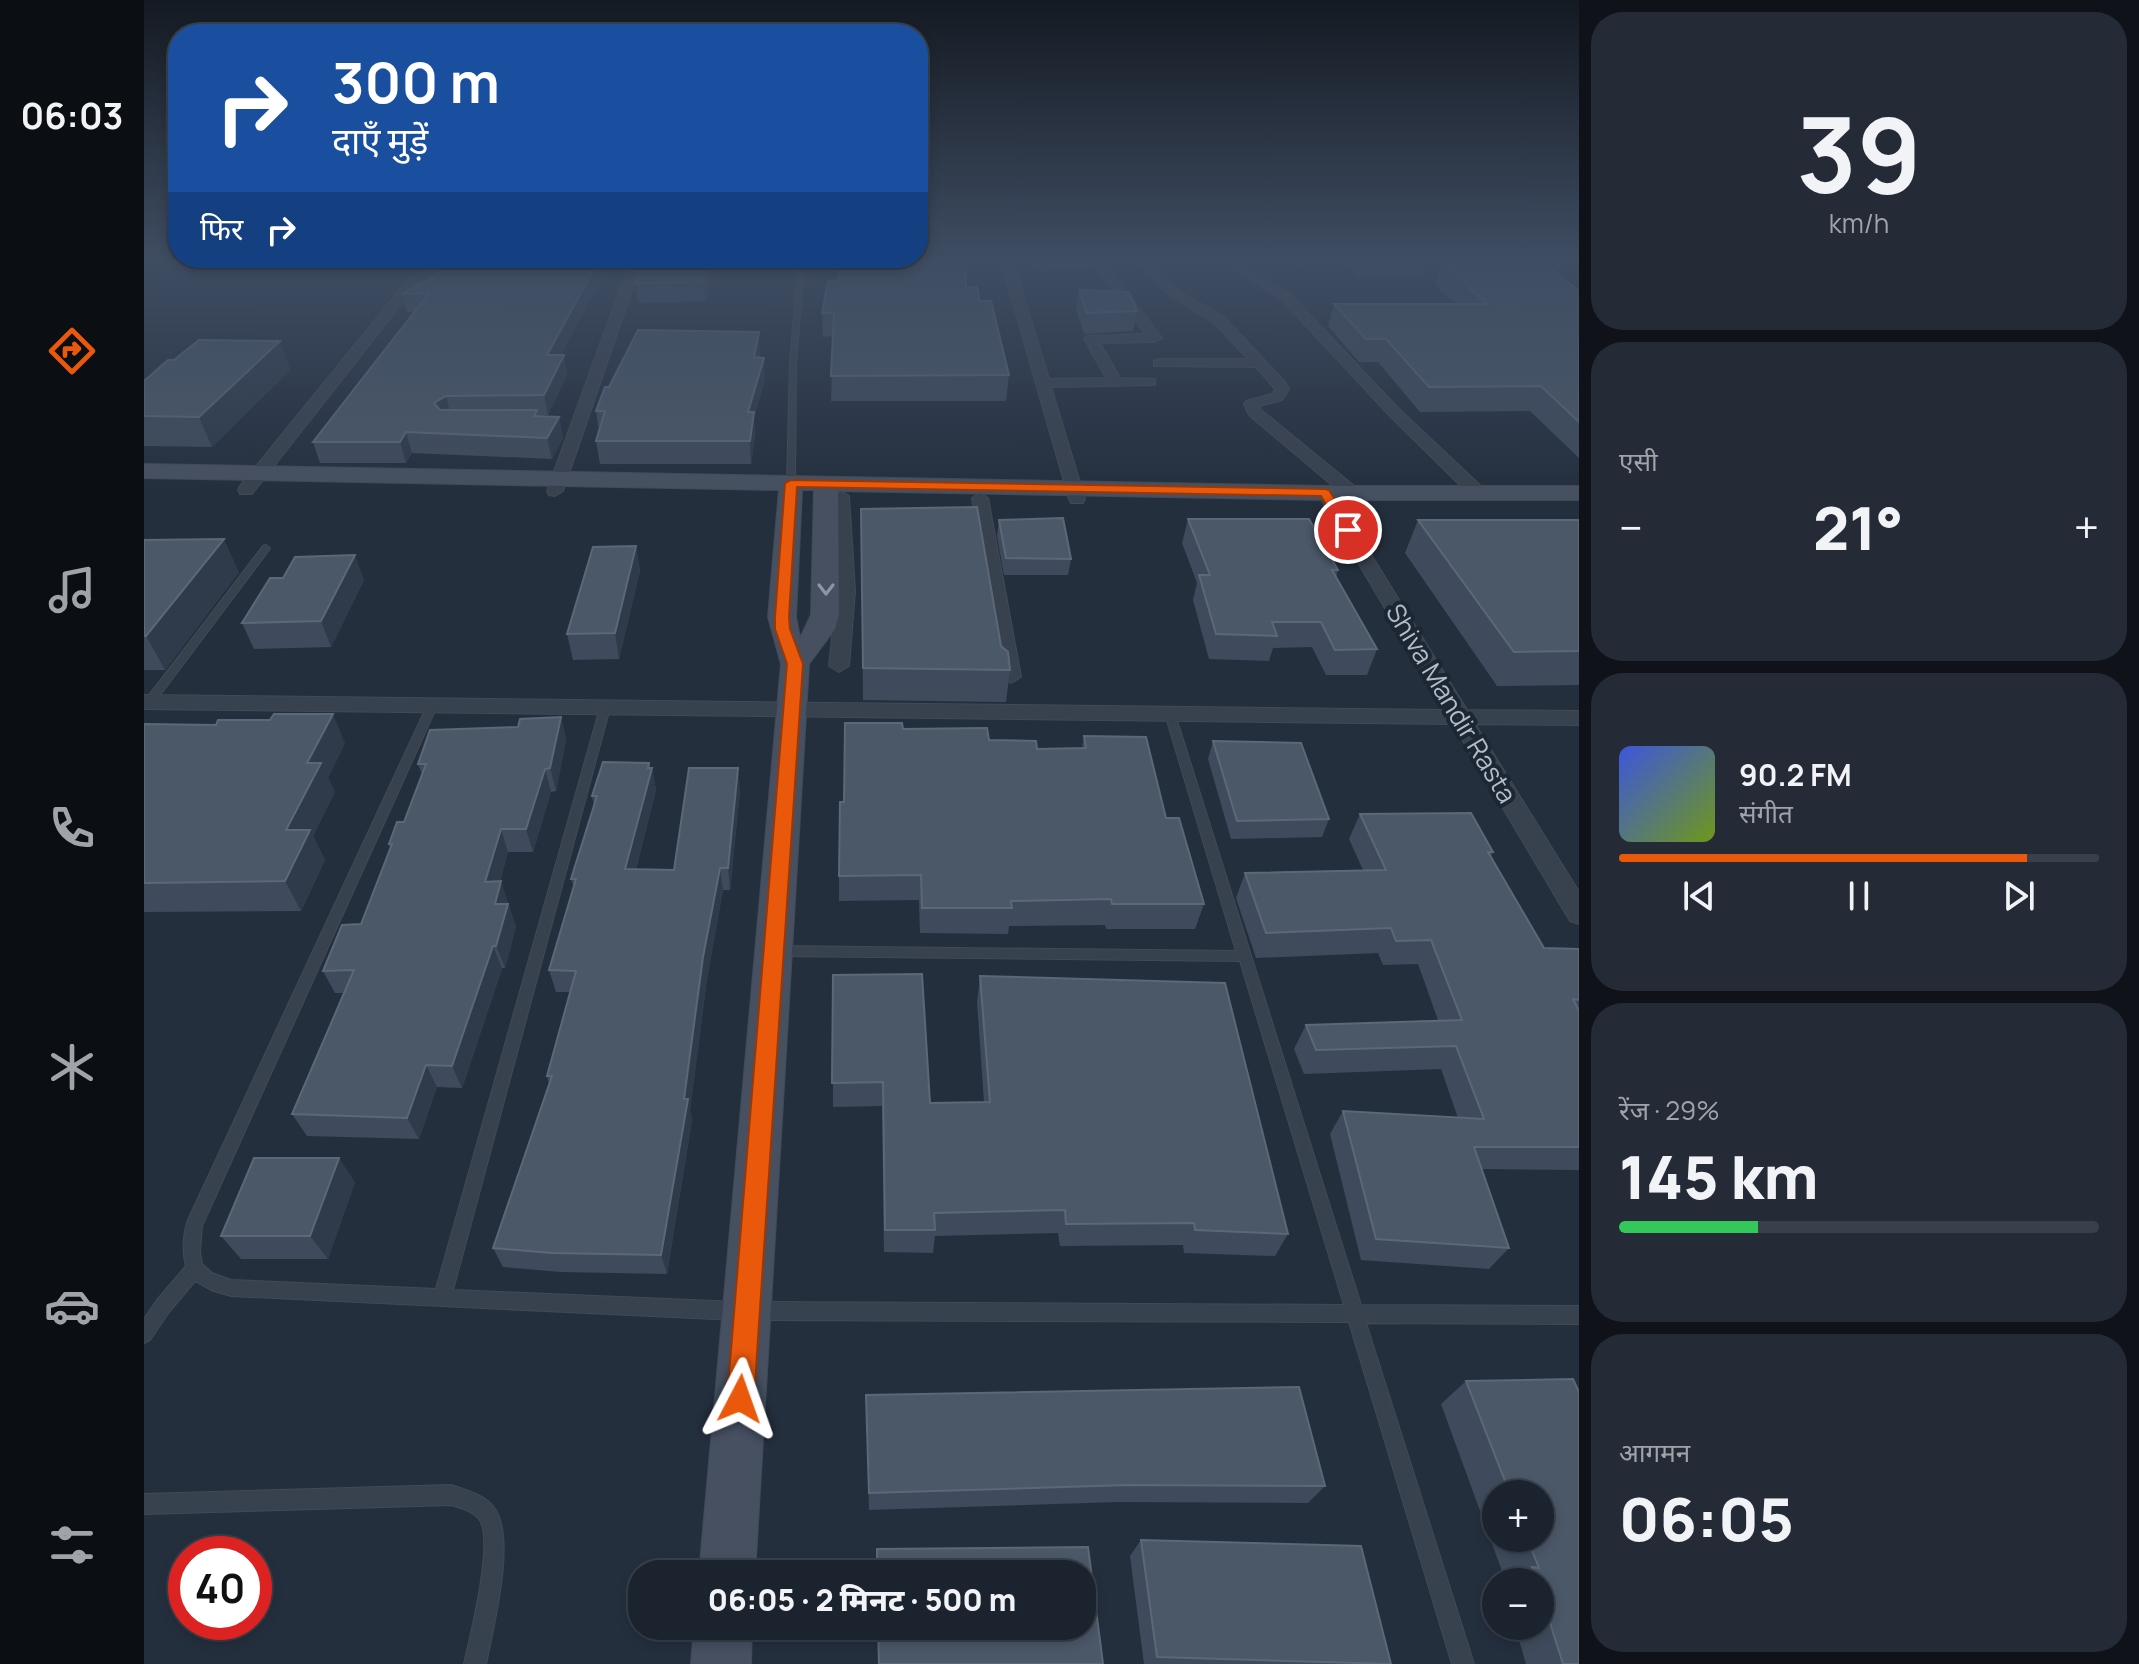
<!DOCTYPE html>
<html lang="hi">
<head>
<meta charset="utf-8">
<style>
  :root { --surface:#1b232e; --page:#242b36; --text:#f1f3f6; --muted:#a0a4aa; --line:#39404a; --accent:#ea580c }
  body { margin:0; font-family:Manrope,"Noto Sans Devanagari",sans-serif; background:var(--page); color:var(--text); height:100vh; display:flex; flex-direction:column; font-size:30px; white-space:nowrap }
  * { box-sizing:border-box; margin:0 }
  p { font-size:26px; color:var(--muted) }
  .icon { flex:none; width:44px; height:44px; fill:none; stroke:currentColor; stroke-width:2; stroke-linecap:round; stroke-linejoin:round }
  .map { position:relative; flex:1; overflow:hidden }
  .drawer { display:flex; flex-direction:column; gap:12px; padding:12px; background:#0f1319; width:560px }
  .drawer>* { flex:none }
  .guide { position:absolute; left:24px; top:24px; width:760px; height:244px; border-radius:32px; box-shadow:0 4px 12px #0003,0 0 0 2px var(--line); background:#1a4fa0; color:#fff; overflow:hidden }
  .tools { position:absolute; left:1338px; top:1480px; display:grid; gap:16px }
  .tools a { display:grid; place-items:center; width:72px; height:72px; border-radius:50%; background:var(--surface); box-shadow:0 4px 12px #0003,0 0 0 2px var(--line); font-size:40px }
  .speed { position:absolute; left:24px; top:1536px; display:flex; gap:16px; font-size:40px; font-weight:700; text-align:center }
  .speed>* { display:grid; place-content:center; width:104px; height:104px; border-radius:50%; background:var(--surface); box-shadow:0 4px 12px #0003,0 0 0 2px var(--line); line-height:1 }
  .speed .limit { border:12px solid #d22; background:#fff; color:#111 }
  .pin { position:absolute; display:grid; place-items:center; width:68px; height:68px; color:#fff; margin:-34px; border:4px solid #fff; border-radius:50%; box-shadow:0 2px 8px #0007 }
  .me { position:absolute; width:88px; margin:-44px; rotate:4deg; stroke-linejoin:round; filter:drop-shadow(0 0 6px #0008) }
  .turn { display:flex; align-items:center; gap:28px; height:168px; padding:0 32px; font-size:36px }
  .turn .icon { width:104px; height:104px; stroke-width:2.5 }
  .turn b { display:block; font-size:56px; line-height:68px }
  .then { display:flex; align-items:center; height:76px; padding:0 32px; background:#0003; gap:16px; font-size:30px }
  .big { font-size:60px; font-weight:800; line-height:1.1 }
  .drawer .tile { flex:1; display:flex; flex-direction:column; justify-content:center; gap:12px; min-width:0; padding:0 28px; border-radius:32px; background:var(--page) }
  .drawer .dial { align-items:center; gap:0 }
  .dial b { font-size:104px; line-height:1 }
  .song { display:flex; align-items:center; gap:24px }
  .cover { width:96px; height:96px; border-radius:12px; background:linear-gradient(135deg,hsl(230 70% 55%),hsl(80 70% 35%)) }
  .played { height:8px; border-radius:4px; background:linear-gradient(90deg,var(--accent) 85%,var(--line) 85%) }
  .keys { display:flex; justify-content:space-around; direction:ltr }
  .heat { display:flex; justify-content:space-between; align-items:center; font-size:44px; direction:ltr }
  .charge { height:12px; border-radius:6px; background:linear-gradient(90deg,#34c759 29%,var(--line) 0) }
  .trip { position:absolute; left:484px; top:1560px; width:468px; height:80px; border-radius:32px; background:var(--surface); box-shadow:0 4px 12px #0003,0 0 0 2px var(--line); font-weight:800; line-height:80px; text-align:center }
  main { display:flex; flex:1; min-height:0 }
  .menu { display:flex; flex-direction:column; width:144px; justify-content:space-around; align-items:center; background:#0b0e12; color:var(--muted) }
  .menu .icon { width:56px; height:56px }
  .menu .selected { color:var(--accent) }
  .menu b { font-size:36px; color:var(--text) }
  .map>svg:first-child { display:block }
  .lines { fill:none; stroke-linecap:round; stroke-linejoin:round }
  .lane-casing { stroke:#414a57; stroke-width:2 }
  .street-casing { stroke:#414a57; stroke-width:2 }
  .secondary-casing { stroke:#414a57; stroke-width:2 }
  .lane { fill:#38414e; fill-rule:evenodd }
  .street { fill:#38414e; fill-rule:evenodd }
  .secondary { fill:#465061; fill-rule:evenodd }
  .wall { fill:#3f4b5c; fill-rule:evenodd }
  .shaded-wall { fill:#2f3b4b }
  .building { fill:#4b5868; stroke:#5c6777; stroke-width:2 }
  .oneway { stroke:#8e96a5 }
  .route { fill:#ea580c; stroke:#983908; stroke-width:2 }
  .labels { text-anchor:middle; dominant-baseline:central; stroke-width:8; stroke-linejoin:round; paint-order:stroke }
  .street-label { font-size:26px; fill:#b4bcc9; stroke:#1d2633 }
</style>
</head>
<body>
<main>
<nav class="menu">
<b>06:03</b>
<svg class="icon selected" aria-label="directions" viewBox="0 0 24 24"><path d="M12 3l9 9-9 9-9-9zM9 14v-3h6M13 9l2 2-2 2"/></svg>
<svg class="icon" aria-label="music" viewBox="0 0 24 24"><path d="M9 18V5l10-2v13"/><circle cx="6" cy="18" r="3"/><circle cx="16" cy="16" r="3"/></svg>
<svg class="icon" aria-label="phone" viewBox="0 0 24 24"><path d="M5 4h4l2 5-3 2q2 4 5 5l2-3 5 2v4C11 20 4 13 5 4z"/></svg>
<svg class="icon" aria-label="climate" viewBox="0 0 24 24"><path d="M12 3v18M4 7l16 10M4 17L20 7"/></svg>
<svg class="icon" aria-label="car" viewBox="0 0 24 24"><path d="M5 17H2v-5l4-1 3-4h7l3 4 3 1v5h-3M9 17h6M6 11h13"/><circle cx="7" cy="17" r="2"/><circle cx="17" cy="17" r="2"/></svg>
<svg class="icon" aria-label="filters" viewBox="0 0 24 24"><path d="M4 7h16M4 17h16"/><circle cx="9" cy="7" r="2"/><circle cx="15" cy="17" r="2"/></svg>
</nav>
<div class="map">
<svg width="1435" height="1664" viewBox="0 0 1435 1664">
  <rect width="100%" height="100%" fill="#242f3e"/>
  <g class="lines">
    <g class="lane-casing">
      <g id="lane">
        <polygon points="655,258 661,258 652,361 651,483 647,485 643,483 646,361"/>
        <polygon points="122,545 126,548 125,550 10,703 2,703 1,701 2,699 119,546"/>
        <path d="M 288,703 L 293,706 L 58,1226 L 56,1252 L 58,1264 L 68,1273 L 87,1280 L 292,1289 L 456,708 L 461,705 L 466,708 L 309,1290 L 593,1302 L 599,1305 L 602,1311 L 599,1317 L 593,1320 L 87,1296 L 67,1290 L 51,1281 L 25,1312 L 6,1340 L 0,1343 L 0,1319 L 13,1300 L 42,1266 C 38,1252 39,1234 44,1220 L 283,706 Z"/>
        <polygon points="1026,711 1031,714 1217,1305 1435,1306 1435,1324 1222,1323 1330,1664 1308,1664 1205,1322 611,1320 605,1317 602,1311 605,1305 611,1302 1200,1305 1096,961 633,956 628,955 626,951 628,947 633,946 1092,951 1021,714"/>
        <path d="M 307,1485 C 322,1490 342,1495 351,1509 C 372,1540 349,1628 342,1664 L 320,1664 C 326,1637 351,1539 335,1519 C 328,1511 317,1508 307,1505 L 0,1514 L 0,1494 Z"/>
      </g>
    </g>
    <g class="street-casing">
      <g id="street">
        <polygon points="304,258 320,258 270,288 108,494 96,494 94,490 96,486 262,282"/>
        <polygon points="487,258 499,258 419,491 411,496 405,495 403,491"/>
        <polygon points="856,258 868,258 905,379 962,378 940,339 942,336 1001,334 945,258 957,258 1018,338 1011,342 956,343 976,378 1011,379 1011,385 907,387 941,499 939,503 927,503 925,499"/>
        <polygon points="990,258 1002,258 1034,290 1080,317 1141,382 1145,389 1138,400 1115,406 1117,410 1214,489 1216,493 1214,497 1202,497 1105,415 1100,404 1102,401 1128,394 1131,389 1112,367 1010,366 1010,360 1015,359 1104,359 1070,323 1026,296"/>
        <polygon points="1082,258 1095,258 1108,270 1146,294 1255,409 1340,489 1342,493 1340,497 1328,497 1245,415 1138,300 1100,276"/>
        <polygon points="1181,488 1189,493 1323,710 1435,711 1435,725 1331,724 1435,892 1435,924 1426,921 1309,724 0,709 0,695 1301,710 1173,493"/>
        <polygon points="697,491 705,496 711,591 705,666 695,672 685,666 693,591 689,496"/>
        <polygon points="836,493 844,498 877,677 867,683 857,677 828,498"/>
      </g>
    </g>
    <g class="secondary-casing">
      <g id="secondary">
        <polygon points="1375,258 1393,258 1435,291 1435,305 1429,304"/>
        <path d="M 0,464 L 1181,486 L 1435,486 L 1435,500 L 1181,500 L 694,491 L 695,615 L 691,629 L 665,664 L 611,1574 L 555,1574 L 637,664 L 624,617 L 635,490 L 0,478 ZM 658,490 L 670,490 L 667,615 L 656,638 L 652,617 Z"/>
        <polygon points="550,1626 608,1626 607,1664 547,1664"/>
      </g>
    </g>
    <use href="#lane" class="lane"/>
    <use href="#street" class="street"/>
    <use href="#secondary" class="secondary"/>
  </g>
  <g class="wall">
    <polygon points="324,258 466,258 459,276 417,355 420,355 423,375 404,415 395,415 395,417 415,417 419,438 408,459 268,453 262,463 176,463 169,442 271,312 263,312 258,294"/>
    <polygon points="570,258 561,301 494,303 492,283"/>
    <polygon points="695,258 826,258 825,271 822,271 822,287 836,301 865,375 862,401 687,401 689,336 679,337 678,313 694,281"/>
    <polygon points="885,258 951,258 949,269 890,270"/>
    <polygon points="1102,258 1285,258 1279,276 1213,276 1204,264 1151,265 1146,260 1108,263"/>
    <polygon points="1299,263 1435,291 1435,458 1386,411 1276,412 1234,362 1215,362 1184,326 1190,304 1311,304 1291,284"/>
    <polygon points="935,290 993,311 989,331 940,334 932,310"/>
    <polygon points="136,341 146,370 68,447 0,446 0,381 30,360"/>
    <polygon points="616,353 616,357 621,379 610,418 611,435 607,464 456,464 452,441 455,430 452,411 465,387"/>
    <polygon points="717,509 857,646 866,670 862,702 719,700"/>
    <polygon points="1044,519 1194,570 1192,577 1233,649 1223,675 1182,675 1168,647 1129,648 1125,661 1065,659 1049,600 1053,583 1038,543"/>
    <polygon points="855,520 927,559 924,575 860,575 853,536"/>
    <polygon points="1274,520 1435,520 1435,685 1353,686 1261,553"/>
    <polygon points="0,540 95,572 21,670 0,670"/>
    <polygon points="492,546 496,571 475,659 429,660 423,634"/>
    <polygon points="220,580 187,647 110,649 98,623"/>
    <polygon points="417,717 422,740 412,791 407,792 389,852 364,852 356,881 372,927 361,968 358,968 318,1088 293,1087 275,1139 163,1136 148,1114 201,993 191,993 179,971 217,924 246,848 245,844 260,822 278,774 274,764 374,727"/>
    <polygon points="0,724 72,725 201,743 184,778 191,792 169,836 181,860 157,911 0,912"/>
    <polygon points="759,729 845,740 893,749 938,748 940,736 1022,818 1060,904 1051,929 962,929 961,925 865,926 864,934 776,933 775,900 695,901 695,876 700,802"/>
    <polygon points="1069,741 1185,819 1178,837 1087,839 1064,759"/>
    <polygon points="505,763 506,768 508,768 512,790 492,869 530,870 596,790 586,890 579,890 563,979 546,1110 548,1120 523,1274 417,1272 359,1267 349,1248 405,1083 403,1076 426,992 412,992 405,970 430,888 427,879 450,805 448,796"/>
    <polygon points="1216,814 1349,852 1347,856 1400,948 1435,949 1435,1170 1338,1169 1365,1248 1345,1269 1217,1260 1186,1134 1199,1111 1314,1118 1297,1069 1160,1074 1150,1049 1162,1025 1294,1020 1274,964 1239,965 1234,953 1112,958 1092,898 1101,873 1219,870 1205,839"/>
    <polygon points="689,975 786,1103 840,1102 833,1002 836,976 1144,1234 1131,1256 1040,1253 1039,1245 916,1246 914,1233 791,1236 789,1253 740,1252 738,1106 689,1107"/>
    <polygon points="211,1182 184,1259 97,1259 77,1236"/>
    <path d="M 1429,1379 L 1435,1392 L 1435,1664 L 1382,1664 L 1371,1626 L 1396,1626 L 1396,1582 L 1362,1582 L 1297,1404 L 1322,1381 ZM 1352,1494 L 1396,1494 L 1396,1538 L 1352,1538 Z"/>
    <polygon points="722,1395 1181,1486 1164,1503 974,1502 725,1510"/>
    <polygon points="997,1540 1247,1664 1000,1664 986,1556"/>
  </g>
  <g class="shaded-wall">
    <polygon points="456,258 466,258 459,276 407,374 403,355"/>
    <polygon points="564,258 570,258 561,301 559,282"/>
    <polygon points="615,332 616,353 612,379 610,357"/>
    <polygon points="136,341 146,370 68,447 55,417"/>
    <polygon points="420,355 423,375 404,415 400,395"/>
    <polygon points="620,358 621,379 610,418 611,435 607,464 604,412"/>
    <polygon points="302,396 307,416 296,424 290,403"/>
    <polygon points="415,417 419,438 408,459 403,438"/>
    <polygon points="262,432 268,453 262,463 256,442"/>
    <polygon points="80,539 95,572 21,670 2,636"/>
    <polygon points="492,546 496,571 475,659 471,633"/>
    <polygon points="211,555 220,580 187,647 177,621"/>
    <polygon points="189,714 201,743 184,778 191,792 169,836 181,860 157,911 141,881 142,830 163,763"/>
    <polygon points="417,717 422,740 412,791 406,768"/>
    <polygon points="505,763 507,772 508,768 512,790 486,891 481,869"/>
    <polygon points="594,768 596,790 586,890 584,868"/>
    <polygon points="401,769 407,792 389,852 382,829"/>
    <polygon points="357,829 364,852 349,904 341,882"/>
    <polygon points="576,868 579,890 563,979 546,1110 548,1120 523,1274 517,1255 540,1099 559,957"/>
    <polygon points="357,881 372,927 361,968 352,946 351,904"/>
    <polygon points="349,946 358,968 318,1088 308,1066"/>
    <polygon points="282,1065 293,1087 275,1139 263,1118"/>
    <polygon points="195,1158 211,1182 184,1259 166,1236"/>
  </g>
  <g class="building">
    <polygon points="324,258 456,258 403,355 420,355 400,395 302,396 290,403 296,410 393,410 390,416 415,417 403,438 262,432 256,442 169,442 285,293 258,294 305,268 308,264"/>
    <polygon points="497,258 564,258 559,282 492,283"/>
    <polygon points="695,258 822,258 822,287 833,287 836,301 847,301 865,375 687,376 690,313 678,313 684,281 694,281"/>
    <polygon points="1299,263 1402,264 1435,291 1435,422 1397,386 1285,387 1242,339 1222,339 1190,304 1343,304"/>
    <polygon points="935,290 985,292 993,311 943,313"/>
    <polygon points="494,330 615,332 610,357 620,358 604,412 610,412 606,441 452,441 461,411 452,411 461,387 465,387"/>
    <polygon points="55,340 136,341 55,417 0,416 0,381 24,360 30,360"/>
    <polygon points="833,507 857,646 864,652 866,670 719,668 717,509"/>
    <polygon points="919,518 927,559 862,558 855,520"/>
    <polygon points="1044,519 1165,519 1194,570 1188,570 1233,649 1191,650 1177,622 1128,622 1133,636 1072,634 1055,575 1066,575"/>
    <polygon points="1274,520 1435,520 1435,651 1370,652"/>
    <polygon points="80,539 2,636 0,636 0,540"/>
    <polygon points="492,546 471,633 423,634 449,547"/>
    <polygon points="211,555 177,621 98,623 126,578 139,578 151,557"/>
    <polygon points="130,714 189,714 163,763 177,763 142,830 166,830 141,881 0,883 0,724 72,725 74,720 126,720"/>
    <polygon points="417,717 406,768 401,769 382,829 357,829 341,882 357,881 351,904 364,904 352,946 349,946 308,1066 282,1065 263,1118 148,1114 210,970 179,971 198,925 217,924 248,844 245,844 253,822 260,822 282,764 274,764 286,730 374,727 376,719"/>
    <polygon points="701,723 758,723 759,729 843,728 845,740 892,741 893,749 942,748 940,736 1002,737 1022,818 1035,818 1060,904 968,904 967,899 867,901 868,908 778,908 777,875 695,876 696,802 700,802"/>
    <polygon points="1069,741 1157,743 1185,819 1093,821"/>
    <polygon points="459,762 505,763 504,768 508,768 481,869 530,870 545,768 594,768 584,868 576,868 559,957 540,1099 544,1099 517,1255 408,1253 349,1248 408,1076 403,1076 432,971 405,970 432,879 427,879 453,796 448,796"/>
    <polygon points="1327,813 1349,852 1344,852 1400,948 1435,949 1435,1000 1429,999 1435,1011 1435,1147 1330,1147 1365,1248 1232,1239 1199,1111 1340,1119 1312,1046 1172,1050 1162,1025 1318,1020 1287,940 1252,941 1247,928 1122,933 1101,873 1242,870 1216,814"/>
    <polygon points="778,974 786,1103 846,1102 836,976 1081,983 1144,1234 1051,1230 1050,1223 922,1224 921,1210 790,1213 791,1230 741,1230 739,1082 688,1083 689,975"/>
    <polygon points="110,1158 195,1158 166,1236 77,1236"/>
    <polygon points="1429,1379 1435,1392 1435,1664 1419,1664 1396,1591 1396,1582 1393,1582 1388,1567 1395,1568 1383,1538 1396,1538 1396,1494 1366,1494 1322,1381"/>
    <polygon points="1155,1387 1181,1486 984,1485 725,1493 722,1395"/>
    <polygon points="997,1540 1217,1546 1247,1664 1013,1657"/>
    <polygon points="944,1547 959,1664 735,1664 734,1626 938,1626 938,1574 733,1574 733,1549"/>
  </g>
  <defs><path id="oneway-chevron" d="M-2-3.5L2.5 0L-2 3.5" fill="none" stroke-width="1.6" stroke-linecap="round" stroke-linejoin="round" transform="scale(2)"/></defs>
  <use class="oneway" href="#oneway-chevron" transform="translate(682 589) rotate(90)"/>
  <linearGradient id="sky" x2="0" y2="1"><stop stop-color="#141a22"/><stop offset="0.53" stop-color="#3f4d63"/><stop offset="1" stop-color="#3f4d63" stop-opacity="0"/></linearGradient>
  <rect width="1435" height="491" fill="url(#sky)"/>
  <polygon class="route" points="647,480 1181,489 1185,490 1210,530 1199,533 1177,496 653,487 645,617 646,629 659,664 610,1399 606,1408 596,1412 587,1408 583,1399 643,664 631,629 631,617 641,483"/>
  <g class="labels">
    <g class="street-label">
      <text transform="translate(1308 703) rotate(59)">Shiva Mandir Rasta</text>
    </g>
  </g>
</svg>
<div class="tools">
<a>+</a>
<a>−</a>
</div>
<div class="speed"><div class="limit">40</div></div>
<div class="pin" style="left:1204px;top:530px;background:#d93025"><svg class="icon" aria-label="arrive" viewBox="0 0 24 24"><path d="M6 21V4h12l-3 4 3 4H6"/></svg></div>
<svg class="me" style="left:596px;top:1399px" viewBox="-20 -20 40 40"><path d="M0-17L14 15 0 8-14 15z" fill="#ea580c" stroke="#fff" stroke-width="4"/></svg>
<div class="trip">06:05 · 2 मिनट · 500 m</div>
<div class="guide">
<div class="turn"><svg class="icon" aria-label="right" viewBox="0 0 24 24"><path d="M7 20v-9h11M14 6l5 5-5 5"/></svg><div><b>300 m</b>दाएँ मुड़ें</div></div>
<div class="then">फिर<svg class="icon" aria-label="right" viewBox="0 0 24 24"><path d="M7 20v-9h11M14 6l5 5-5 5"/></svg></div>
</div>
</div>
<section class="drawer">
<div class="tile dial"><b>39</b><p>km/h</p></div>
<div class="tile"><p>एसी</p>
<div class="heat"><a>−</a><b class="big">21°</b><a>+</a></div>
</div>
<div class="tile">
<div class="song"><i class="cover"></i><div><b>90.2 FM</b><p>संगीत</p></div></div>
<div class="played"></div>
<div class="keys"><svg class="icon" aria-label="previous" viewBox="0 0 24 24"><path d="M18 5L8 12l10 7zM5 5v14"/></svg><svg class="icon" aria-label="pause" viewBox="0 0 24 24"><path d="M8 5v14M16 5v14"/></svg><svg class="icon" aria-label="next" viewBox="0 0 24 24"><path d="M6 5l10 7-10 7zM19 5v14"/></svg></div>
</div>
<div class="tile"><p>रेंज · 29%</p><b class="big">145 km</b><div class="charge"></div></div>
<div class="tile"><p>आगमन</p><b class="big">06:05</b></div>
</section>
</main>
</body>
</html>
